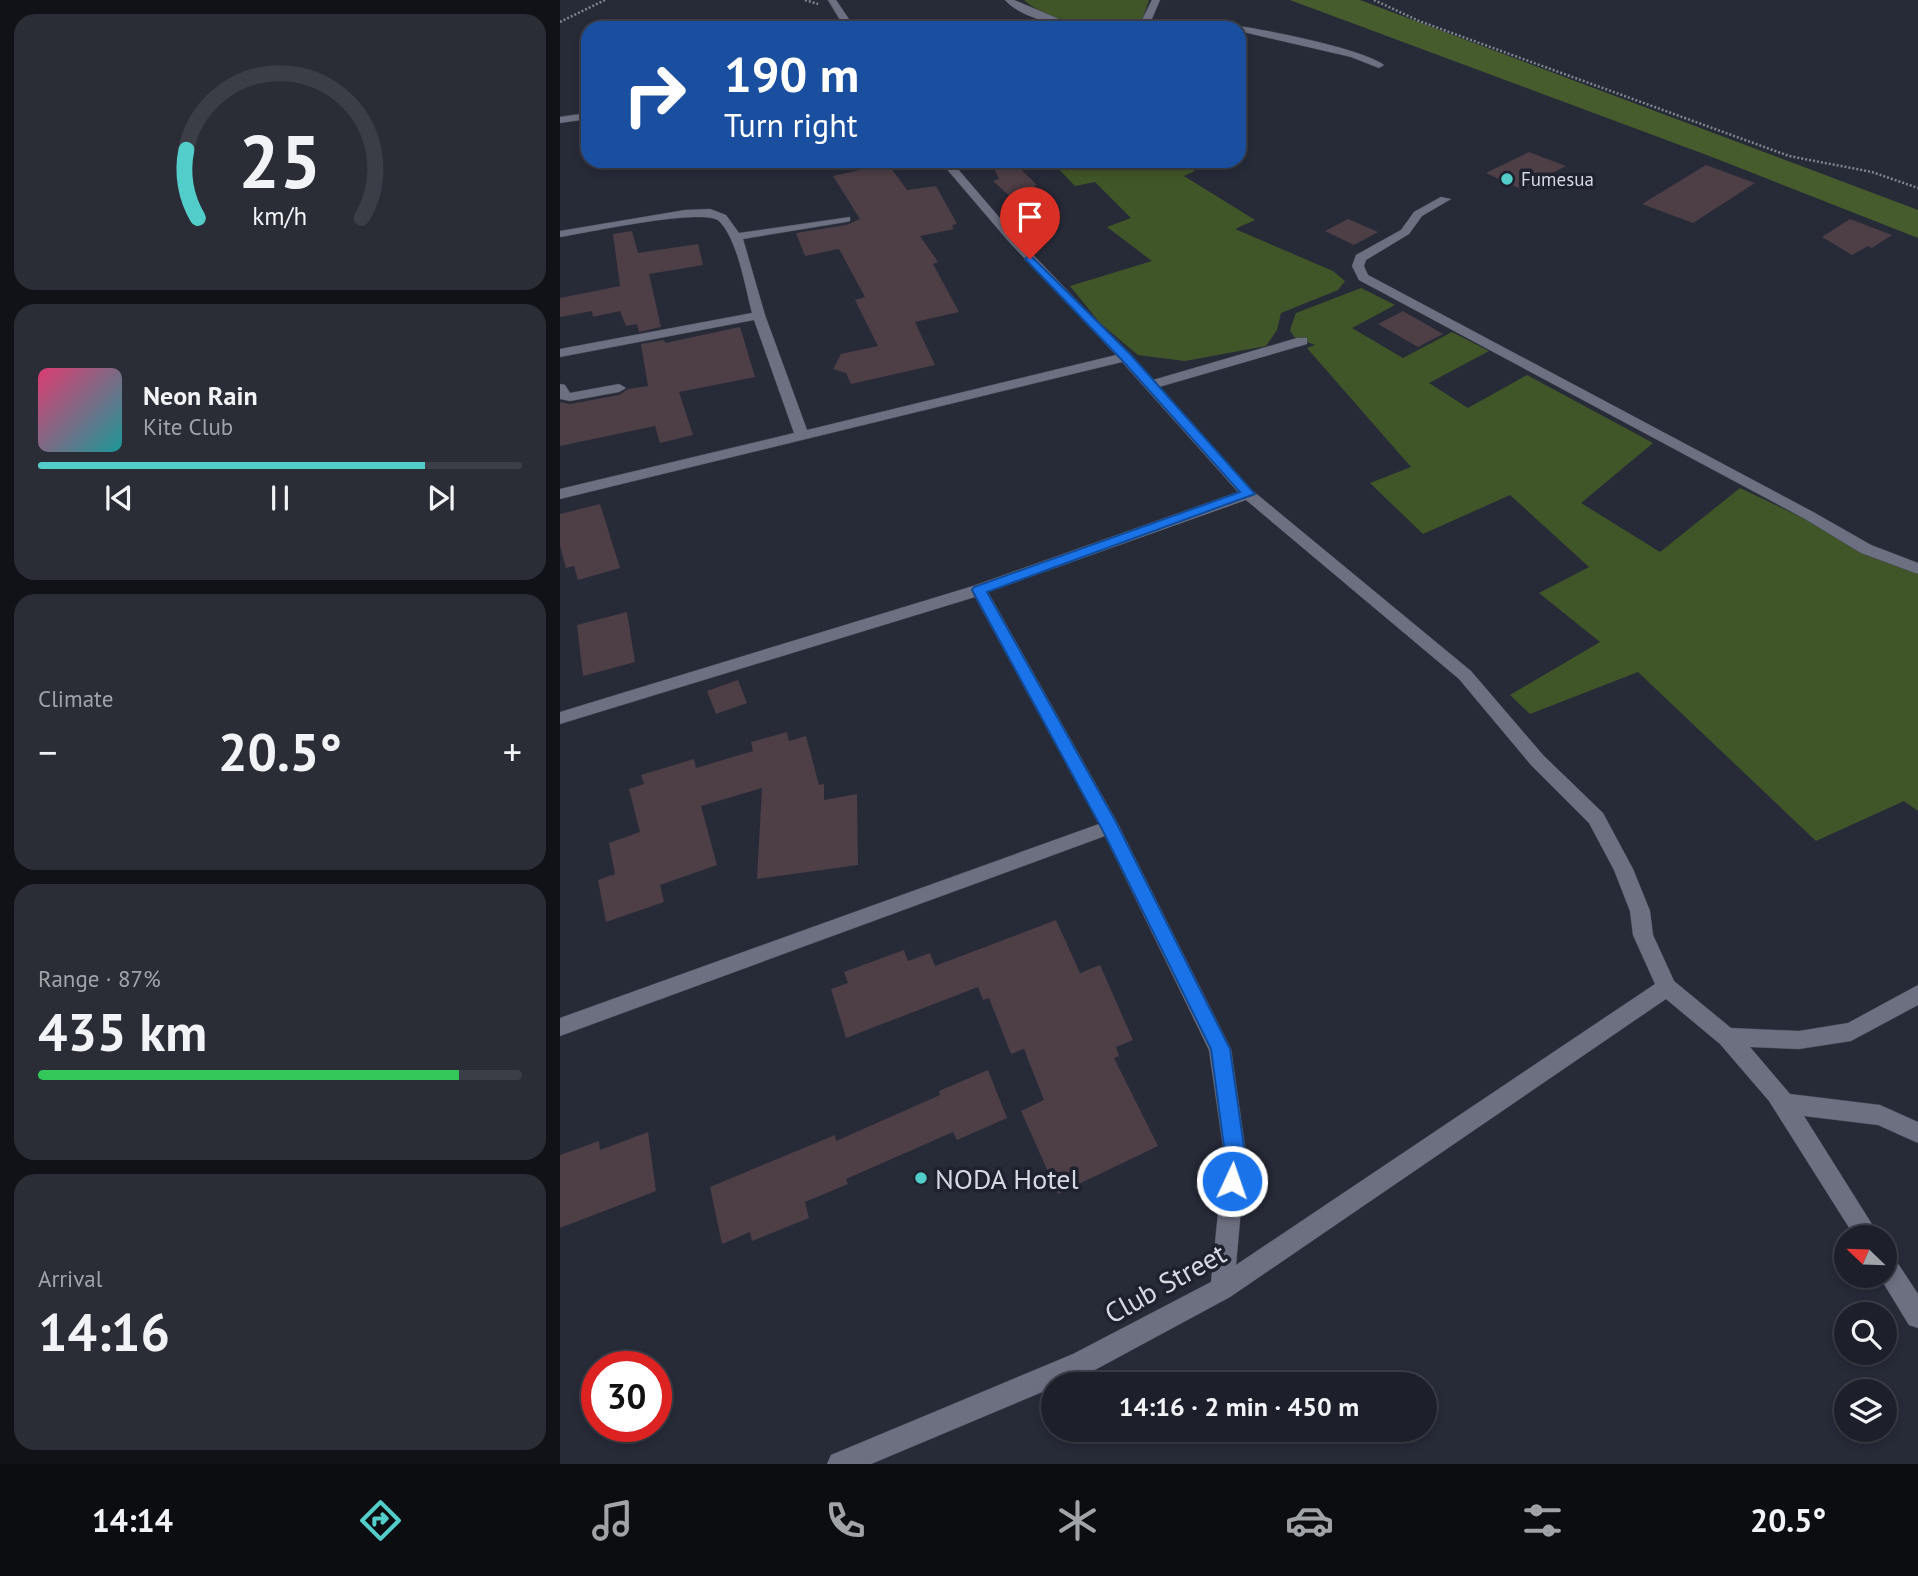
<!DOCTYPE html>
<html lang="en">
<head>
<meta charset="utf-8">
<style>
  :root { --surface:#1d202a; --page:#2a2d36; --text:#f1f3f6; --muted:#a0a3a8; --line:#3b3e47; --accent:#53cdc9 }
  body { margin:0; font-family:"PT Sans",sans-serif; background:var(--page); color:var(--text); height:100vh; display:flex; flex-direction:column; font-size:26px; white-space:nowrap }
  * { box-sizing:border-box; margin:0 }
  p { font-size:23px; color:var(--muted) }
  .icon { flex:none; width:38px; height:38px; fill:none; stroke:currentColor; stroke-width:2; stroke-linecap:round; stroke-linejoin:round }
  .map { position:relative; flex:1; overflow:hidden }
  .details { display:flex; flex-direction:column; gap:14px; padding:14px; background:#101217; width:560px }
  .details>* { flex:none }
  .banner { position:absolute; left:21px; top:21px; width:665px; height:147px; border-radius:21px; box-shadow:0 4px 10px #0003,0 0 0 2px var(--line); background:#1a4fa0; color:#fff; overflow:hidden }
  .needle { width:46px; rotate:293deg }
  .controls { position:absolute; left:1274px; top:1225px; display:grid; gap:14px }
  .controls a { display:grid; place-items:center; width:63px; height:63px; border-radius:50%; background:var(--surface); box-shadow:0 4px 10px #0003,0 0 0 2px var(--line); font-size:35px }
  .speed { position:absolute; left:21px; top:1351px; display:flex; gap:14px; font-size:35px; font-weight:700; text-align:center }
  .speed>* { display:grid; place-content:center; width:91px; height:91px; border-radius:50%; background:var(--surface); box-shadow:0 4px 10px #0003,0 0 0 2px var(--line); line-height:1 }
  .speed .limit { border:10px solid #d22; background:#fff; color:#111 }
  .pin { position:absolute; display:grid; place-items:center; width:60px; height:60px; color:#fff; margin:-72px -30px; border-radius:50% 50% 50% 0; rotate:-45deg; box-shadow:0 0 7px #0007 }
  .pin .icon { rotate:45deg }
  .me { position:absolute; width:77px; margin:-38px; rotate:3deg; stroke-linejoin:round; filter:drop-shadow(0 0 5px #0008) }
  .turn { display:flex; align-items:center; gap:24px; height:147px; padding:0 28px; font-size:32px }
  .turn .icon { width:91px; height:91px; stroke-width:2.5 }
  .turn b { display:block; font-size:49px; line-height:60px }
  .big { font-size:52px; font-weight:800; line-height:1.1 }
  .details .widget { flex:1; display:flex; flex-direction:column; justify-content:center; gap:10px; min-width:0; padding:0 24px; border-radius:21px; background:var(--page) }
  .details .dial { align-items:center; gap:0 }
  .dial svg { height:182px; overflow:visible; fill:none; stroke:var(--line); stroke-width:7; stroke-linecap:round; text-anchor:middle }
  .dial text { fill:var(--text); stroke:none }
  .song { display:flex; align-items:center; gap:21px }
  .cover { width:84px; height:84px; border-radius:10px; background:linear-gradient(135deg,hsl(340 70% 55%),hsl(180 70% 35%)) }
  .played { height:7px; border-radius:4px; background:linear-gradient(90deg,var(--accent) 80%,var(--line) 80%) }
  .keys { display:flex; justify-content:space-around; direction:ltr }
  .heat { display:flex; justify-content:space-between; align-items:center; font-size:38px; direction:ltr }
  .charge { height:10px; border-radius:5px; background:linear-gradient(90deg,#34c759 87%,var(--line) 0) }
  .trip { position:absolute; left:481px; top:1372px; width:396px; height:70px; border-radius:35px; background:var(--surface); box-shadow:0 4px 10px #0003,0 0 0 2px var(--line); font-weight:800; line-height:70px; text-align:center }
  .tabs { display:flex; height:112px; justify-content:space-around; align-items:center; background:#0c0d11; color:var(--muted) }
  .tabs .icon { width:49px; height:49px }
  .tabs .selected { color:var(--accent) }
  .tabs b { font-size:32px; color:var(--text) }
  main { display:flex; flex:1; min-height:0 }
  .map>svg:first-child { display:block }
  .green { fill:#415628 }
  .forest { fill:#465c2c }
  .building { fill:#4e3e46 }
  .lines { fill:none; stroke-linecap:round; stroke-linejoin:round }
  .minor-casing { stroke:#444652; stroke-width:1 }
  .path { stroke:#81848f; stroke-width:2.5; stroke-dasharray:2 2; stroke-linecap:butt }
  .minor { fill:#6c7080; fill-rule:evenodd }
  .route { fill:#1a73e8; stroke:#114b97; stroke-width:2 }
  .poi-dot { fill:#53cdc9; stroke:#1e212e; stroke-width:2.5 }
  .labels { text-anchor:middle; dominant-baseline:central; stroke-width:7; stroke-linejoin:round; paint-order:stroke }
  .far-poi-label { font-size:19px; fill:#d7d9e2; stroke:#1e212e; text-anchor:start }
  .near-poi-label { font-size:28px; fill:#d7d9e2; stroke:#1e212e; text-anchor:start }
  .near-street-label { font-size:28px; fill:#d7d9e2; stroke:#1e212e }
</style>
</head>
<body>
<main>
<section class="details">
<div class="widget dial"><svg viewBox="0 0 100 80">
<path d="M14 69A42 42 0 1 1 86 69"/>
<path d="M14 69A42 42 0 0 1 9 39" stroke="#53cdc9"/>
<text x="50" y="56" font-size="32" font-weight="700">25</text>
<text x="50" y="72" font-size="11">km/h</text>
</svg></div>
<div class="widget">
<div class="song"><i class="cover"></i><div><b>Neon Rain</b><p>Kite Club</p></div></div>
<div class="played"></div>
<div class="keys"><svg class="icon" aria-label="previous" viewBox="0 0 24 24"><path d="M18 5L8 12l10 7zM5 5v14"/></svg><svg class="icon" aria-label="pause" viewBox="0 0 24 24"><path d="M8 5v14M16 5v14"/></svg><svg class="icon" aria-label="next" viewBox="0 0 24 24"><path d="M6 5l10 7-10 7zM19 5v14"/></svg></div>
</div>
<div class="widget"><p>Climate</p>
<div class="heat"><a>−</a><b class="big">20.5°</b><a>+</a></div>
</div>
<div class="widget"><p>Range · 87%</p><b class="big">435 km</b><div class="charge"></div></div>
<div class="widget"><p>Arrival</p><b class="big">14:16</b></div>
</section>
<div class="map">
<svg width="1358" height="1464" viewBox="0 0 1358 1464">
  <rect width="100%" height="100%" fill="#272b38"/>
  <g class="green">
    <path d="M 464,0 L 589,0 L 579,28 L 577,28 C 543,28 490,24 464,0 Z"/>
    <polygon points="491,161 618,161 635,171 624,176 695,220 675,229 773,271 785,281 778,290 721,313 717,330 706,346 625,361 578,355 540,323 510,286 592,261 547,227 571,218 535,182 515,186"/>
    <polygon points="801,288 835,305 792,328 843,358 892,332 929,351 869,383 908,408 967,375 1093,443 1021,503 1100,552 1180,488 1358,573 1358,811 1344,801 1256,841 1078,672 970,714 950,695 1040,642 979,593 1029,567 950,495 863,534 810,483 851,467 747,348 755,345 734,337 730,330 736,313"/>
  </g>
  <polygon class="forest" points="730,0 800,0 1358,210 1358,238 1152,157"/>
  <g class="building">
    <polygon points="969,152 1006,166 961,189 926,173"/>
    <polygon points="431,161 452,161 477,185 474,186 481,193 454,200 433,181 439,179"/>
    <polygon points="322,165 325,169 331,168 347,190 376,186 397,224 392,225 394,229 360,236 378,262 373,264 399,312 355,322 375,365 291,384 286,373 273,369 281,354 318,346 295,300 305,297 279,249 245,256 236,233 286,225 300,219 273,176"/>
    <polygon points="1146,165 1195,183 1133,223 1082,204"/>
    <polygon points="788,219 795,222 818,232 794,245 765,231"/>
    <polygon points="1290,219 1332,235 1312,248 1308,246 1292,255 1262,237"/>
    <polygon points="72,231 78,253 138,244 143,265 89,274 101,327 79,332 77,324 66,326 60,311 33,317 32,311 0,317 0,298 60,286 53,234"/>
    <polygon points="843,311 883,334 858,347 818,324"/>
    <polygon points="180,327 195,377 119,392 133,435 100,443 95,426 0,446 0,402 10,404 59,395 68,389 88,386 81,344 104,340 105,343"/>
    <polygon points="40,504 60,568 18,580 14,566 6,568 0,546 0,514"/>
    <polygon points="67,612 75,662 23,676 17,625"/>
    <polygon points="178,680 187,703 156,714 147,691"/>
    <polygon points="227,732 229,741 246,736 259,785 264,784 264,800 297,794 298,865 197,879 202,788 141,806 157,865 100,885 104,902 46,922 38,880 55,874 49,843 80,832 69,789 84,784 81,775 134,759 136,768 193,751 191,742"/>
    <polygon points="496,920 520,973 540,965 573,1040 556,1047 559,1056 554,1058 598,1146 498,1194 461,1111 484,1100 464,1049 451,1054 429,998 423,1000 418,987 286,1038 271,989 288,983 284,972 344,950 348,961 370,953 375,966"/>
    <polygon points="428,1070 447,1118 397,1140 393,1132 286,1179 288,1184 245,1202 249,1218 192,1241 190,1232 162,1244 150,1187 275,1135 276,1141 380,1095 379,1091"/>
    <polygon points="88,1132 96,1191 0,1228 0,1155 39,1141 40,1150"/>
  </g>
  <g class="lines">
    <g class="minor-casing">
      <g id="minor">
        <polygon points="268,0 276,0 295,28 285,28"/>
        <path d="M 445,0 L 454,0 L 506,22 L 531,28 C 507,28 461,19 445,0 Z"/>
        <polygon points="592,0 600,0 588,28 578,28"/>
        <path d="M 636,21 C 671,22 798,46 824,65 L 819,68 L 791,57 L 679,31 L 679,28 L 602,28 Z"/>
        <polygon points="28,113 28,119 0,123 0,117"/>
        <path d="M 380,161 L 391,161 L 457,238 L 593,380 L 737,338 L 747,338 L 747,344 L 599,387 L 693,491 L 911,671 L 983,755 L 1043,813 L 1073,869 L 1090,911 L 1093,935 L 1114,981 L 1171,1028 L 1239,1031 L 1288,1023 L 1358,985 L 1358,1005 L 1291,1041 L 1239,1049 L 1190,1047 L 1230,1094 L 1320,1105 L 1358,1122 L 1358,1143 L 1318,1125 L 1244,1116 L 1320,1237 L 1295,1237 L 1209,1101 L 1160,1044 L 1106,999 L 670,1297 L 531,1372 L 501,1384 L 494,1384 L 494,1387 L 311,1464 L 267,1464 L 271,1455 L 513,1354 L 651,1282 L 664,1154 L 649,1050 L 545,836 L 0,1036 L 0,1018 L 539,824 L 415,597 L 0,724 L 0,712 L 413,586 L 678,492 L 562,362 L 0,499 L 0,489 L 234,433 L 194,320 L 0,357 L 0,349 L 192,313 C 185,287 178,240 159,221 C 145,207 25,233 0,237 L 0,231 L 125,210 L 150,209 L 166,215 L 179,233 L 290,217 L 290,221 L 286,222 L 183,239 L 205,315 L 247,430 L 556,355 L 449,242 ZM 686,500 L 899,679 L 971,765 L 1029,823 L 1054,870 L 1070,911 L 1073,935 L 1095,984 L 676,1265 L 686,1154 L 671,1049 L 557,822 L 428,592 Z"/>
        <polygon points="881,197 891,199 862,216 849,234 806,260 804,266 808,275 1255,513 1311,545 1358,563 1358,574 1301,553 1245,519 799,280 792,266 796,255 841,230 854,212"/>
        <polygon points="0,384 5,385 10,393 59,384 66,388 59,392 10,401 0,399"/>
        <polygon points="1325,1252 1333,1256 1358,1294 1358,1328 1349,1325 1319,1276 1325,1276"/>
      </g>
    </g>
    <g class="path">
      <polyline points="245,0 258,4"/>
      <polyline points="814,0 859,21 1229,156 1312,172 1358,188"/>
      <polyline points="0,22 45,0"/>
    </g>
    <use href="#minor" class="minor"/>
  </g>
  <polygon class="route" points="470,255 570,354 695,494 427,592 556,822 670,1049 685,1154 680,1188 672,1191 665,1188 662,1181 665,1154 651,1049 542,829 412,590 414,587 680,492 561,359 467,261 465,259"/>
  <g class="poi-dot">
    <circle cx="947" cy="179" r="7"/>
    <circle cx="361" cy="1178" r="7"/>
  </g>
  <g class="labels">
    <g class="far-poi-label">
      <text x="961" y="179">Fumesua</text>
    </g>
    <g class="near-poi-label">
      <text x="375" y="1178">NODA Hotel</text>
    </g>
    <g class="near-street-label">
      <text transform="translate(605 1283) rotate(-29)">Club Street</text>
    </g>
  </g>
</svg>
<div class="controls">
<a><svg class="needle" viewBox="-14 -14 28 28"><path d="M0-13l5 13h-10z" fill="#e53935"/><path d="M0 13l5-13h-10z" fill="#a0a3a8"/></svg></a>
<a><svg class="icon" aria-label="search" viewBox="0 0 24 24"><circle cx="10" cy="10" r="6"/><path d="M15 15l6 6"/></svg></a>
<a><svg class="icon" aria-label="layers" viewBox="0 0 24 24"><path d="M12 4l9 5-9 5-9-5zM3 14l9 5 9-5"/></svg></a>
</div>
<div class="speed"><div class="limit">30</div></div>
<div class="pin" style="left:470px;top:259px;background:#d93025"><svg class="icon" aria-label="arrive" viewBox="0 0 24 24"><path d="M6 21V4h12l-3 4 3 4H6"/></svg></div>
<svg class="me" style="left:672px;top:1181px" viewBox="-20 -20 40 40"><circle r="17" fill="#1a73e8" stroke="#fff" stroke-width="3"/><path d="M0-11L8 9 0 5-8 9z" fill="#fff"/></svg>
<div class="trip">14:16 · 2 min · 450 m</div>
<div class="banner">
<div class="turn"><svg class="icon" aria-label="right" viewBox="0 0 24 24"><path d="M7 20v-9h11M14 6l5 5-5 5"/></svg><div><b>190 m</b>Turn right</div></div>
</div>
</div>
</main>
<nav class="tabs">
<b>14:14</b>
<svg class="icon selected" aria-label="directions" viewBox="0 0 24 24"><path d="M12 3l9 9-9 9-9-9zM9 14v-3h6M13 9l2 2-2 2"/></svg>
<svg class="icon" aria-label="music" viewBox="0 0 24 24"><path d="M9 18V5l10-2v13"/><circle cx="6" cy="18" r="3"/><circle cx="16" cy="16" r="3"/></svg>
<svg class="icon" aria-label="phone" viewBox="0 0 24 24"><path d="M5 4h4l2 5-3 2q2 4 5 5l2-3 5 2v4C11 20 4 13 5 4z"/></svg>
<svg class="icon" aria-label="climate" viewBox="0 0 24 24"><path d="M12 3v18M4 7l16 10M4 17L20 7"/></svg>
<svg class="icon" aria-label="car" viewBox="0 0 24 24"><path d="M5 17H2v-5l4-1 3-4h7l3 4 3 1v5h-3M9 17h6M6 11h13"/><circle cx="7" cy="17" r="2"/><circle cx="17" cy="17" r="2"/></svg>
<svg class="icon" aria-label="filters" viewBox="0 0 24 24"><path d="M4 7h16M4 17h16"/><circle cx="9" cy="7" r="2"/><circle cx="15" cy="17" r="2"/></svg>
<b>20.5°</b>
</nav>
</body>
</html>
